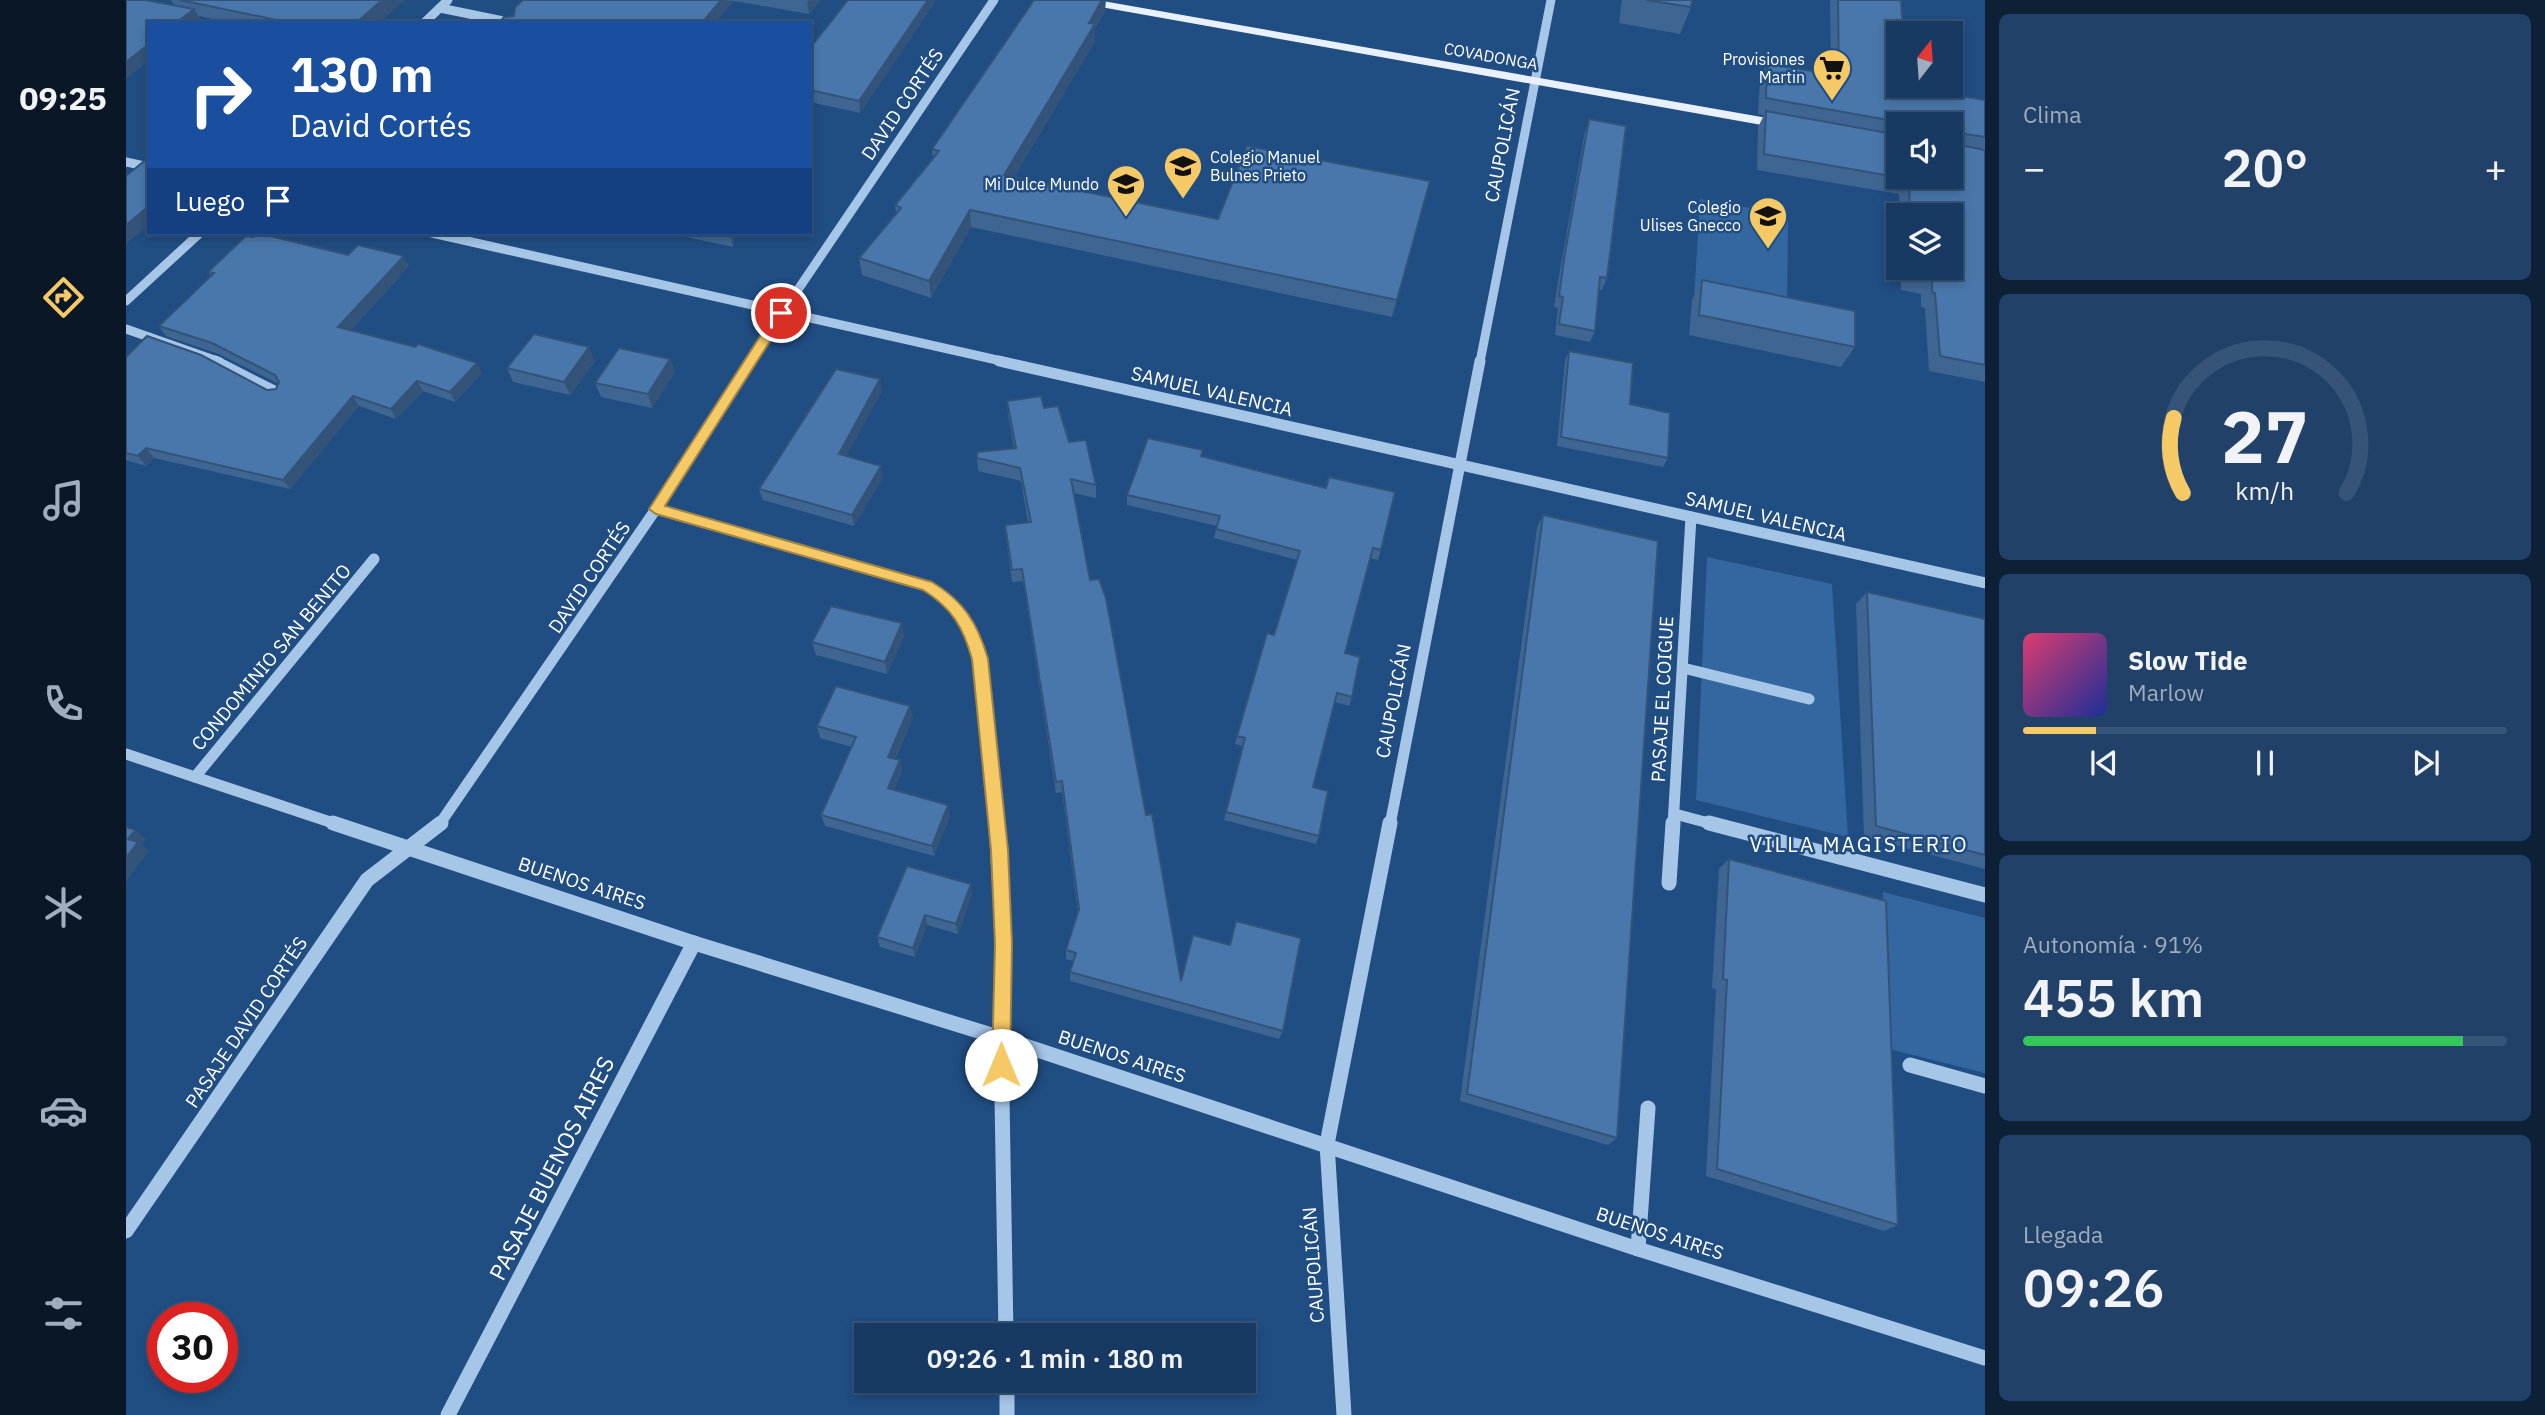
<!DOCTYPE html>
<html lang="es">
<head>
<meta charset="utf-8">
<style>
  :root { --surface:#183a62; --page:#214168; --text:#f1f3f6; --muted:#9fadbe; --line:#365477; --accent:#f6c967 }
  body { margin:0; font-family:"IBM Plex Sans",sans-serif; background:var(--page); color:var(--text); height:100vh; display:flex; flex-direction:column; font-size:26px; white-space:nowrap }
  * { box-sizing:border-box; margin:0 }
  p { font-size:23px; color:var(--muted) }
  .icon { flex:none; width:38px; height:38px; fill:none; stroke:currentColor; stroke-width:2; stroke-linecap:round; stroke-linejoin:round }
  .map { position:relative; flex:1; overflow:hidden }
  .panel { display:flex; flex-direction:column; gap:14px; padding:14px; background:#0d2036; width:560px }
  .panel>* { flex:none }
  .hud { position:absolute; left:21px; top:21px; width:665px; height:214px; border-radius:0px; box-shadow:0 4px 10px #0003,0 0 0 2px var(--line); background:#1a4fa0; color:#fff; overflow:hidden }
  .needle { width:46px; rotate:17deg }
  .controls { position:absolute; left:1760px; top:21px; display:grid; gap:14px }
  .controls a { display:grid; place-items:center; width:77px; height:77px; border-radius:0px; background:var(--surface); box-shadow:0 4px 10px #0003,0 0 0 2px var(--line); font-size:35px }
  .speed { position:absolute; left:21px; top:1302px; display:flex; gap:14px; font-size:35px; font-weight:700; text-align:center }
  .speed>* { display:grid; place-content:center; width:91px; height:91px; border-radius:50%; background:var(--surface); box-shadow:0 4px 10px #0003,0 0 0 2px var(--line); line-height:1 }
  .speed .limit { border:10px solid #d22; background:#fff; color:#111 }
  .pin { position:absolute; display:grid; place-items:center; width:60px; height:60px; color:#fff; margin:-30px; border:4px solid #fff; border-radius:50%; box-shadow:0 2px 7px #0007 }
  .me { position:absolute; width:77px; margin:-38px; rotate:0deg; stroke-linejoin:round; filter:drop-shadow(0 0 5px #0008) }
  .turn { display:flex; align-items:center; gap:24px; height:147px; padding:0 28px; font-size:32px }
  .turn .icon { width:91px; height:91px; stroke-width:2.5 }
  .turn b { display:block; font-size:49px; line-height:60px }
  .then { display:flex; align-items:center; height:66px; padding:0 28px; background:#0003; gap:14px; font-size:26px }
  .big { font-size:52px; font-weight:600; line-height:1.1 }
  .panel .widget { flex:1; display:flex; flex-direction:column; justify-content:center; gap:10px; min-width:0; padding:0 24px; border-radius:10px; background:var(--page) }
  .panel .dial { align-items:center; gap:0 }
  .dial svg { height:182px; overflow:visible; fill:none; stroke:var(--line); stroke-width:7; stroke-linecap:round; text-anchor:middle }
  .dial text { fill:var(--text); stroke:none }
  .song { display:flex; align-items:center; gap:21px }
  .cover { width:84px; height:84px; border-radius:10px; background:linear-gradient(135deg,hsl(340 70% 55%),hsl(230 70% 35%)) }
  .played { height:7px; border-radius:4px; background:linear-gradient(90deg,var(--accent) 15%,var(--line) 15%) }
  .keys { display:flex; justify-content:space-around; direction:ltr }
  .heat { display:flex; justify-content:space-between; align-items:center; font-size:38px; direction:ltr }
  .charge { height:10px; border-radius:5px; background:linear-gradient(90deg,#34c759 91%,var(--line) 0) }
  .trip { position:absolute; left:728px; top:1323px; width:402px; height:70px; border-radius:0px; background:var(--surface); box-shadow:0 4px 10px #0003,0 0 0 2px var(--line); font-weight:600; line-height:70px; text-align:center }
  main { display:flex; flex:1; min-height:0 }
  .menu { display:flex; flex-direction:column; width:126px; justify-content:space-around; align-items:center; background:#0a1727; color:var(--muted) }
  .menu .icon { width:49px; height:49px }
  .menu .selected { color:var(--accent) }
  .menu b { font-size:32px; color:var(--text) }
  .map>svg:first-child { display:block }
  .green { fill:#3467a0 }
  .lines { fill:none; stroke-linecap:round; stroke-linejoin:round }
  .minor-far2 { stroke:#a6c6e8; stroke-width:9 }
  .minor-far1 { stroke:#a6c6e8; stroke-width:11 }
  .minor { stroke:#a6c6e8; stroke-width:15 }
  .major { fill:#e9f1fe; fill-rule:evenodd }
  .wall { fill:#3f6693; fill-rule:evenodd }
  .shaded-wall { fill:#335378 }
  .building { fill:#4977ab; stroke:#335378; stroke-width:2 }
  .route { fill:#f6c967; stroke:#a08343; stroke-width:2 }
  .labels { text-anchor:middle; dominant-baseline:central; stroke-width:5; stroke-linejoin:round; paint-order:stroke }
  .far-street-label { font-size:16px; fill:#fff; stroke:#204d82 }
  .far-poi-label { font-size:16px; fill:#fff; stroke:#204d82; text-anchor:end }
  .street-label { font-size:19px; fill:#fff; stroke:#204d82 }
  .neighbourhood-label { font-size:21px; letter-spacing:2px; fill:#fff; stroke:#204d82 }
  .near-street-label { font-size:23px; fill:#fff; stroke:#204d82 }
</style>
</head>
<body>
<main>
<nav class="menu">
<b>09:25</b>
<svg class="icon selected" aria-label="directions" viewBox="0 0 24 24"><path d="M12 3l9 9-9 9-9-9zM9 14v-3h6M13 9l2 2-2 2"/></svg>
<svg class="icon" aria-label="music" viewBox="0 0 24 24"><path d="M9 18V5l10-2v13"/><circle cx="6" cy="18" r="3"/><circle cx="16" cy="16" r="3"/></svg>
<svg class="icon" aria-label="phone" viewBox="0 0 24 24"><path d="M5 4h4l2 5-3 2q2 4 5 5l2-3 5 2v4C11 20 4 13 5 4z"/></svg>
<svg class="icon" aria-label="climate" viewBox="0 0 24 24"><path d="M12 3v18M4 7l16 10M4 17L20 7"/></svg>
<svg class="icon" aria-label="car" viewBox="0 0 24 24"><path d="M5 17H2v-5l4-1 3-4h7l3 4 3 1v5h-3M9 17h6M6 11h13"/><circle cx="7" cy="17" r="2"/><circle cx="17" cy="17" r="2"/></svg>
<svg class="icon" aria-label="filters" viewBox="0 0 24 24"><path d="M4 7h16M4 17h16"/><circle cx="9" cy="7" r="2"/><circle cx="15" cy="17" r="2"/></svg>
</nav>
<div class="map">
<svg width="1859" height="1415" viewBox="0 0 1859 1415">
  <rect width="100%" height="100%" fill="#204d82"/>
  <g class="green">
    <polygon points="1574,199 1662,215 1661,318 1568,300"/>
    <polygon points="1581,557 1706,584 1722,837 1570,800"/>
    <polygon points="1757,892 1859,918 1859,1073 1763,1049"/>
  </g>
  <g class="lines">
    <g class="minor-far2">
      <polyline points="314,8 387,23"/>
      <polyline points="298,23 322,0"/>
      <polyline points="0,162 23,167"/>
      <polyline points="306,233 880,362"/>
      <polyline points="0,301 74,233"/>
      <polyline points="0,329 94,362"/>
      <polyline points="623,362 868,0"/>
      <polyline points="1354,362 1425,0"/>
    </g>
    <g class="minor-far1">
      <polyline points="89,361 152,393"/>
      <polyline points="873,361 1859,583"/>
      <path d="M 530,509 L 801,586 C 818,597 833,609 842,628 C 864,670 865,774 870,825"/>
      <polyline points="1557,668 1683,699"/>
      <polyline points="0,754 213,825"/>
      <polyline points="69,777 248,559"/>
      <polyline points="1549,814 1590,825"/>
      <polyline points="313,825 530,509 625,361"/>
      <polyline points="1264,825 1354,361"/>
      <polyline points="1547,825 1565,517"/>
    </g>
    <g class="minor">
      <polyline points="207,823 568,943 875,1038 1512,1249 1859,1358"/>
      <polyline points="870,823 877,944 875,1038 880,1335"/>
      <polyline points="1583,823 1859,895"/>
      <polyline points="1543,883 1547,823"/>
      <polyline points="1784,1065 1859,1086"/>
      <polyline points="0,1231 241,880 315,823"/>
      <polyline points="1512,1249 1522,1108"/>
      <polyline points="881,1381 881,1415"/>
      <polyline points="322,1415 568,943"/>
      <polyline points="1218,1415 1201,1144 1264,823"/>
    </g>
    <polygon class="major" points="946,0 971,0 1658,121 1664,125 1658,129 952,3"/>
  </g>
  <g class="wall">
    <polygon points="0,0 48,5 45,0 278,0 253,23 104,23 73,16 74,19 69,23 23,23 23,60 0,78"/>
    <polygon points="397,0 694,0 683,14 608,1 388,16"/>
    <polygon points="722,0 809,0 809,2 734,113 684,102 684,48"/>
    <polygon points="1496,0 1566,0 1565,7 1554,34 1493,23"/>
    <path d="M 1704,0 L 1775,0 L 1780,87 L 1859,100 L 1859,382 L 1803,371 L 1799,308 L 1795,307 L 1795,294 L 1775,290 L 1774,268 L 1825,268 L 1825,215 L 1774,215 L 1773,194 L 1631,170 L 1632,127 L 1638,115 L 1632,114 L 1634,79 L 1641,64 L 1705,74 ZM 1773,124 L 1825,124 L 1773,177 Z"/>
    <polygon points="979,11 969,29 969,41 888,177 1092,219 1304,181 1266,317 845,227 805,298 736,275 733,258 770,214 769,205 807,159 806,149"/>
    <polygon points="1463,119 1481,278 1476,290 1473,289 1469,331 1464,342 1429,335 1432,308 1428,307 1435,264 1459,131"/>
    <polygon points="542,233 611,233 609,235 607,247"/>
    <polygon points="222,255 283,266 225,330 356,373 329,402 297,391 270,419 233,406 164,489 28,458 20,466 0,460 0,357 141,390 150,389 153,384 93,354 40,336 33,326 85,276 82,272"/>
    <polygon points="1576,280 1729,347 1715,367 1563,335 1566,300"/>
    <polygon points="1443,351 1542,458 1537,467 1431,446 1439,360"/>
    <polygon points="544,359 549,372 526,408 475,397 469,383"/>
    <polygon points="469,361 444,395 387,382 381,368"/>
    <polygon points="756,391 720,456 757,477 728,526 637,500 633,489"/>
    <polygon points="881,401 918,408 943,442 970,485 970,498 947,493 964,580 1020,815 1055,981 1157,1031 1153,1039 944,981 944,972 947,961 940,959 940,950 952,912 936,792 930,793 897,581 886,582 880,537 879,525 902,522 895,481 852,471 851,458 888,448 882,415"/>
    <polygon points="1077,457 1255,550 1252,560 1244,558 1219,653 1226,697 1223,706 1209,702 1187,787 1193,836 1190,844 1098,820 1116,746 1109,744 1111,736 1148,635 1171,560 1088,538 1091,526 1001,505 1001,495"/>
    <polygon points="1417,515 1491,1138 1482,1145 1334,1101 1411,528"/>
    <polygon points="1741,592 1859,619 1859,869 1738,837 1730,604"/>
    <polygon points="778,636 761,674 690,655 686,642"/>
    <polygon points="787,718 769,759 774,760 776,772 768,790 824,816 808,856 699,826 695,815 726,747 694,738 691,726"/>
    <polygon points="1603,859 1772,1225 1758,1231 1580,1176 1590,989 1586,988 1593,869"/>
    <polygon points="846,894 832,934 801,925 789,957 754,947 751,937"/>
  </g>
  <g class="shaded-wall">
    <polygon points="256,0 278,0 253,23 230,23"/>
    <polygon points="595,0 608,1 589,23 576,23"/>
    <polygon points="683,0 694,0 683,14 681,2"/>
    <polygon points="802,0 809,0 809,2 734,113 733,101"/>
    <polygon points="976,0 980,0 979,11 969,29 969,41 879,192 878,175"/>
    <polygon points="68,9 74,19 69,23 50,23"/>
    <polygon points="23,44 23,60 0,78 0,62"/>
    <polygon points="23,206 23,225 0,244 0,225"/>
    <polygon points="844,210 845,227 805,298 803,281"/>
    <polygon points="604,233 611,233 609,235 607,247"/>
    <polygon points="278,256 283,266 218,337 212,327"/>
    <polygon points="463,347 469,361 444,395 438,382"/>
    <polygon points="544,359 549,372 526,408 522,394"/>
    <polygon points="351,363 356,373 329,402 324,392"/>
    <polygon points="754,379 756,391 715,466 713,454"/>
    <polygon points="291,381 297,391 270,419 265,409"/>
    <polygon points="227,396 233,406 164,489 157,480"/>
    <polygon points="20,448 28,458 20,466 12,456"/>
    <polygon points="755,466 757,477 728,526 726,515"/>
    <polygon points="776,623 778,636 761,674 759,662"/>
    <polygon points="784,706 787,718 764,768 762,757"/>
    <polygon points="774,760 776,772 764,800 762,788"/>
    <polygon points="822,805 824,816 808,856 806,846"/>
    <polygon points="9,830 20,839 16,845 23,851 0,882 0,858 2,839"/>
    <polygon points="845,884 846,894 832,934 830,924"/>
    <polygon points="799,915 801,925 789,957 787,948"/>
  </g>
  <g class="building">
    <polygon points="0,0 19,0 68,9 50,23 23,23 23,44 0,62"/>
    <polygon points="54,0 256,0 230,23 165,23"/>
    <polygon points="397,0 595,0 576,23 373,23 378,17 388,16 389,7"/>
    <polygon points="722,0 802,0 733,101 684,90 684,48"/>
    <polygon points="908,0 976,0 963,23 969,24 878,175 1092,219 1121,146 1304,181 1271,300 844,210 803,281 733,258 775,208 769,205 813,151 806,149"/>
    <polygon points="1520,0 1566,0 1565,7"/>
    <polygon points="1712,0 1775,0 1777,33 1773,33 1773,86 1780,86 1780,87 1859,100 1859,137 1833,133 1834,145 1859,150 1859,365 1814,356 1809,293 1806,292 1806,279 1785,275 1785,268 1825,268 1825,215 1784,215 1783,179 1638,154 1640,111 1773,135 1773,177 1825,177 1825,124 1784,124 1640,98 1641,64 1713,75"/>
    <polygon points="1463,119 1500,126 1481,278 1474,277 1469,331 1433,324 1437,297 1433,296 1439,253"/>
    <polygon points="23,157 23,206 0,225 0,176"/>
    <polygon points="132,233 222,255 232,245 278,256 212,327 289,347 292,344 351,363 324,392 291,381 265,409 227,396 157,480 20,448 12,456 0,453 0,357 21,336 75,355 141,390 150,389 153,382 149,375 86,343 33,326 88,273 82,272 120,236 127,237"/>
    <polygon points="1576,280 1729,311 1729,347 1573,315"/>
    <polygon points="408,334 463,347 438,382 381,368"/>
    <polygon points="493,348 544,359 522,394 469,383"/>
    <polygon points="1443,351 1507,363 1504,404 1544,413 1542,458 1435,437"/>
    <polygon points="710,369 754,379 713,454 755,466 726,515 633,489"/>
    <polygon points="915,396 918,408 932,406 943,442 960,440 970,485 945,479 964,580 973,579 980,598 1020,815 1026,814 1055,981 1067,935 1104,945 1110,921 1175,938 1157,1031 944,972 950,953 940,950 953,909 936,781 930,782 896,569 886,570 879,525 905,522 894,468 851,458 851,452 890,448 881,401"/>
    <polygon points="1022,438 1077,450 1075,456 1200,488 1203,477 1269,492 1255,550 1247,548 1219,653 1234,657 1226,697 1211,693 1187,787 1202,791 1193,836 1100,812 1119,738 1111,736 1141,633 1148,635 1174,551 1090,529 1094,516 1001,495"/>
    <polygon points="1417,515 1532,541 1491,1138 1341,1094"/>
    <polygon points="1741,592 1859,619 1859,855 1750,826"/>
    <polygon points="705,606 776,623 759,662 686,642"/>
    <polygon points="710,686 784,706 762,757 774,760 762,788 822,805 806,846 695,815 730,737 691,726"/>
    <polygon points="0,827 9,830 2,839 12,842 0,858"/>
    <polygon points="1603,859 1760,901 1772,1225 1591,1169 1601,980 1597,979"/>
    <polygon points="781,866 845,884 830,924 799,915 787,948 751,937"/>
  </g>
  <path class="route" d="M 655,309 L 662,313 L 539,506 L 806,582 C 838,601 852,624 862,659 L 882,850 L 886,944 L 884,1065 L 882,1071 L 875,1074 L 868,1071 L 866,1065 L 869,944 L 865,850 L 846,659 C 837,627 826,608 797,590 L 530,514 L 523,509 L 651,310 Z"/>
  <defs>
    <g id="supermarket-pin" transform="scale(2.0125)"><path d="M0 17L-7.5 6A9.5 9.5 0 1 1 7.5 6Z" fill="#f6c967" stroke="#204d82"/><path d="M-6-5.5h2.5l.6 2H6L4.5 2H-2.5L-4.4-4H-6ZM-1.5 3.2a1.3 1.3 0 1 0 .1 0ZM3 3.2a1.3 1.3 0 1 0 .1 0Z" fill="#111"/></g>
    <g id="school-pin" transform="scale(2.0125)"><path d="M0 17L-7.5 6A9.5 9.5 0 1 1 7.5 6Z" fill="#f6c967" stroke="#204d82"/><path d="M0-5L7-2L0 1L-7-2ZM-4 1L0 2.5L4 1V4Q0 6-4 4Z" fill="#111"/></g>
  </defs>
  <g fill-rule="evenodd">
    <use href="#supermarket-pin" x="1706" y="68"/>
    <use href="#school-pin" x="1057" y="166"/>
    <use href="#school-pin" x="1000" y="184"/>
    <use href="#school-pin" x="1642" y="216"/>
  </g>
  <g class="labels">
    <g class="far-street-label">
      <text transform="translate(1365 56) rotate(10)">COVADONGA</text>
    </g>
    <g class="far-poi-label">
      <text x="1679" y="59">Provisiones<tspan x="1679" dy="18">Martin</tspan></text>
      <text x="1084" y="157" text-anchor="start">Colegio Manuel<tspan x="1084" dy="18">Bulnes Prieto</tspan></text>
      <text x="973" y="184">Mi Dulce Mundo</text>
      <text x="1615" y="207">Colegio<tspan x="1615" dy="18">Ulises Gnecco</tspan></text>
    </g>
    <g class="street-label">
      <text transform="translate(776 104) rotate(-56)">DAVID CORTÉS</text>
      <text transform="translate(1376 145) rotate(-79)">CAUPOLICÁN</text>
      <text transform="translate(1086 391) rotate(13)">SAMUEL VALENCIA</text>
      <text transform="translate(1640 516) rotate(13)">SAMUEL VALENCIA</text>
      <text transform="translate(463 577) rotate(-56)">DAVID CORTÉS</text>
      <text transform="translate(145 657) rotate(-50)">CONDOMINIO SAN BENITO</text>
      <text transform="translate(1536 699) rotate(-87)">PASAJE EL COIGUE</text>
      <text transform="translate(1267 701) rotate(-79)">CAUPOLICÁN</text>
      <text transform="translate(456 883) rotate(18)">BUENOS AIRES</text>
      <text transform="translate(120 1022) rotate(-56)">PASAJE DAVID CORTÉS</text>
      <text transform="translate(996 1056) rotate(18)">BUENOS AIRES</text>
      <text transform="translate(1534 1233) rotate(18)">BUENOS AIRES</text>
      <text transform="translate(1187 1265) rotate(-94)">CAUPOLICÁN</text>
    </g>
    <g class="neighbourhood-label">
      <text x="1733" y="844">VILLA MAGISTERIO</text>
    </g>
    <g class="near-street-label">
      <text transform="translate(425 1168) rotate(-63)">PASAJE BUENOS AIRES</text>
    </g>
  </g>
</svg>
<div class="controls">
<a><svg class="needle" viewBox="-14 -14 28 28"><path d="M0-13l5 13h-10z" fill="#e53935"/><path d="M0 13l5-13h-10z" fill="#9fadbe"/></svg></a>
<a><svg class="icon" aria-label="sound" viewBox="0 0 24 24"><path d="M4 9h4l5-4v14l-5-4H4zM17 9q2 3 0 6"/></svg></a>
<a><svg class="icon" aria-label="layers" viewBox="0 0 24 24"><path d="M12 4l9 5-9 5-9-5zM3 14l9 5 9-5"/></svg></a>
</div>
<div class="speed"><div class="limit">30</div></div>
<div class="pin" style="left:655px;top:313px;background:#d93025"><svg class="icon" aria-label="arrive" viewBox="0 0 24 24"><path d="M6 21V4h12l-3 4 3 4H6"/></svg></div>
<svg class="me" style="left:875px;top:1065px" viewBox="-20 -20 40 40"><circle r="19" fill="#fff"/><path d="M0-13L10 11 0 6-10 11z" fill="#f6c967"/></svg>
<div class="trip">09:26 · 1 min · 180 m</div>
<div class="hud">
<div class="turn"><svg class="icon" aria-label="right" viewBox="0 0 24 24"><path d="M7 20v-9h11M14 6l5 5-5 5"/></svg><div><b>130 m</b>David Cortés</div></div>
<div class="then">Luego<svg class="icon" aria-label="arrive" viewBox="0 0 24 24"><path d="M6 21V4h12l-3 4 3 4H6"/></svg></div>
</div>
</div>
<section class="panel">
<div class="widget"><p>Clima</p>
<div class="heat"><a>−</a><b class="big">20°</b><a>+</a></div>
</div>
<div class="widget dial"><svg viewBox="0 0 100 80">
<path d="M14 69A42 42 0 1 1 86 69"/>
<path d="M14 69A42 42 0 0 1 10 36" stroke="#f6c967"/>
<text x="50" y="56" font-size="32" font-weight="700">27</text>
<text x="50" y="72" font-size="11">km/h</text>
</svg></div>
<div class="widget">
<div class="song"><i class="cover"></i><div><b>Slow Tide</b><p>Marlow</p></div></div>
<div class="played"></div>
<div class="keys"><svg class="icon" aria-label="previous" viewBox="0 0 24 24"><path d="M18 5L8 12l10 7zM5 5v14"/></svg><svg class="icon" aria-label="pause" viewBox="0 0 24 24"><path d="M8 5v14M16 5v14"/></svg><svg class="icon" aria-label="next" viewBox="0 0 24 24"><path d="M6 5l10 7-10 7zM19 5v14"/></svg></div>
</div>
<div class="widget"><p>Autonomía · 91%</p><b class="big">455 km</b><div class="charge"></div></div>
<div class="widget"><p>Llegada</p><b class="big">09:26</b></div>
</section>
</main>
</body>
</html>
